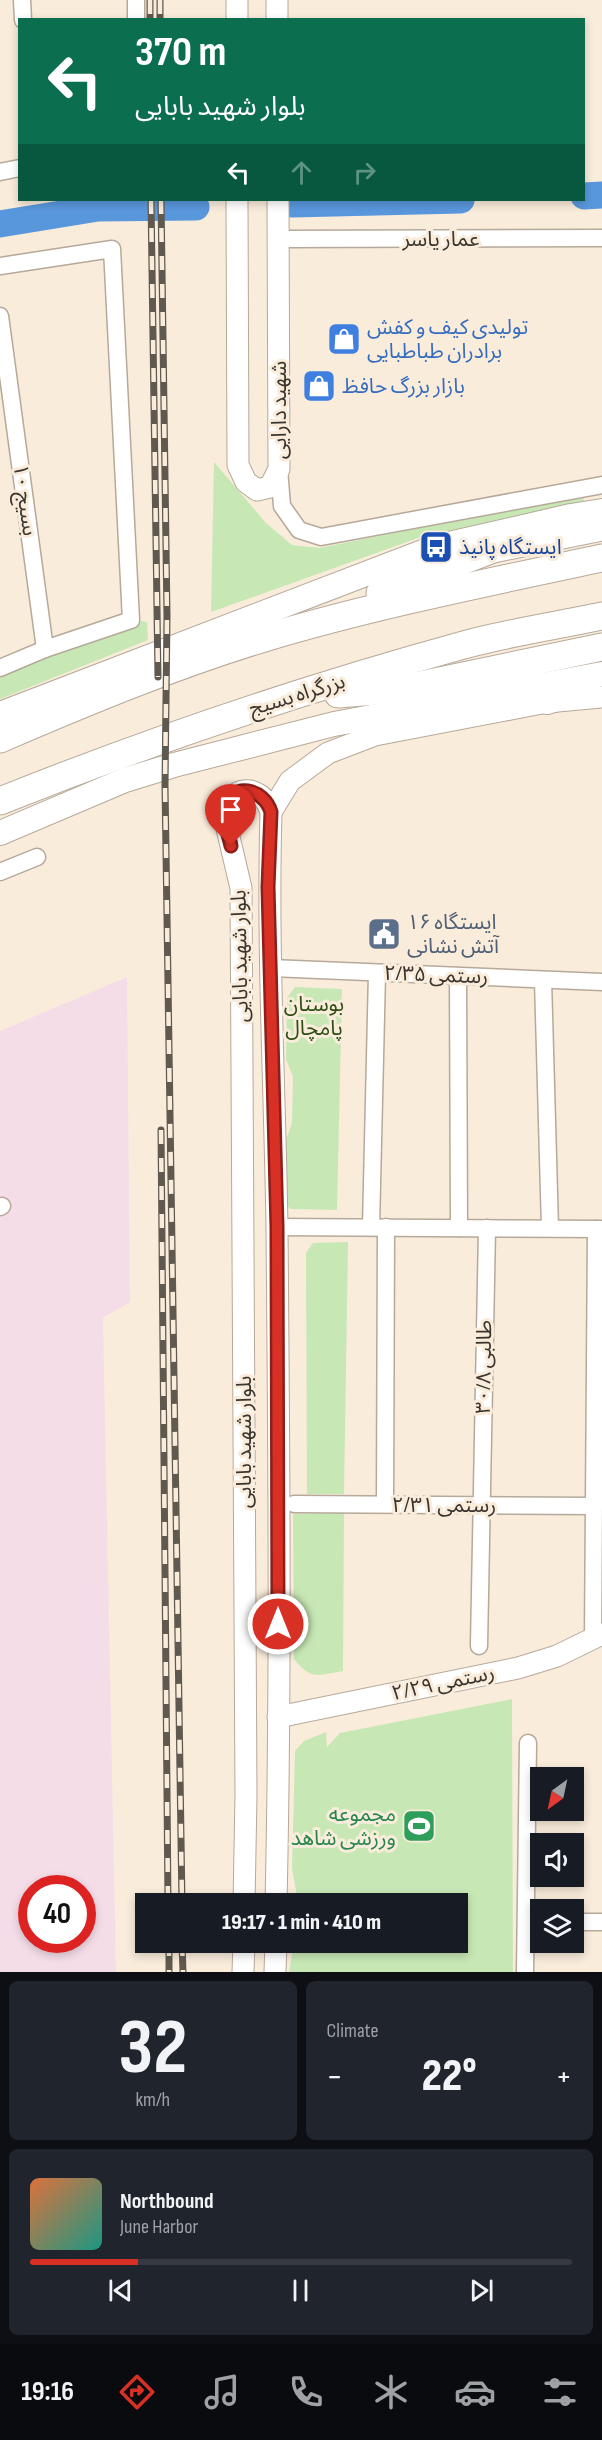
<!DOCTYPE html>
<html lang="en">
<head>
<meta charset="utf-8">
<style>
  :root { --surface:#171b24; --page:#20242c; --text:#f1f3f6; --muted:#9ea1a6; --line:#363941; --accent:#d93025 }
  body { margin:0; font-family:"Sofia Sans Condensed","Noto Sans Arabic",sans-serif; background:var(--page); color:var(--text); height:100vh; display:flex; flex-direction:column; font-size:22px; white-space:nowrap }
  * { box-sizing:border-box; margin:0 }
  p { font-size:20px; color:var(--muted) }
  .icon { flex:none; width:33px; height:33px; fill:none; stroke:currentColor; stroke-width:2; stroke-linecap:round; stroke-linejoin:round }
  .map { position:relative; height:1972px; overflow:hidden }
  .drawer { display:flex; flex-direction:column; gap:9px; padding:9px; background:#0d0f14; flex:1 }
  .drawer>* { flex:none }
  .guide { position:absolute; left:18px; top:18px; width:567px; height:183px; border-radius:0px; box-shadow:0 3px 9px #0003; background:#0b6e4f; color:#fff; overflow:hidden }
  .needle { width:39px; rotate:213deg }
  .fabs { position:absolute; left:530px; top:1767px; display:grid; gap:12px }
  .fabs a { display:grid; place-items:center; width:54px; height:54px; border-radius:0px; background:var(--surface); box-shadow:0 3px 9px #0003; font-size:30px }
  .speed { position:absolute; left:18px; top:1875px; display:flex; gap:12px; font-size:30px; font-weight:700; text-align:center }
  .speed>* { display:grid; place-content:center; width:78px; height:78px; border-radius:50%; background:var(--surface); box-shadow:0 3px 9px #0003; line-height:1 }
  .speed .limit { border:9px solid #d22; background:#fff; color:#111 }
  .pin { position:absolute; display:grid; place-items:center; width:51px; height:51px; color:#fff; margin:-62px -26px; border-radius:50% 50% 50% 0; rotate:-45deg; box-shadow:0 0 6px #0007 }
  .pin .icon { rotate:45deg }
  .me { position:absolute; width:66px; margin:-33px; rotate:0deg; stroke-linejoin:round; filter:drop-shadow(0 0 4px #0008) }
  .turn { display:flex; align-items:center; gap:21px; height:126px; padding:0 18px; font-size:27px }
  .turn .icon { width:78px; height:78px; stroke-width:2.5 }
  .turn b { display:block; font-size:42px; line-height:51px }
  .lanes { display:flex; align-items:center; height:57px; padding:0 18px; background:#0003; justify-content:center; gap:30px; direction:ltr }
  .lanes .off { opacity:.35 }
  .big { font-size:45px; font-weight:800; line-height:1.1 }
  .drawer .card { flex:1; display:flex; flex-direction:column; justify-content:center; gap:9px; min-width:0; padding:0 21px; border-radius:9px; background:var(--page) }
  .drawer .dial { align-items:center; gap:0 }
  .dial b { font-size:78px; line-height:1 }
  .song { display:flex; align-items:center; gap:18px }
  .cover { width:72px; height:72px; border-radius:9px; background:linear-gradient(135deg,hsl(20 70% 55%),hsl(170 70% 35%)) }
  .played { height:6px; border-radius:3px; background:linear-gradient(90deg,var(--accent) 20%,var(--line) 20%) }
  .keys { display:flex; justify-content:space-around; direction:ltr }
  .heat { display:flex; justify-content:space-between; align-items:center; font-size:33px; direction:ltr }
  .drawer .tiles { flex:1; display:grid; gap:9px; grid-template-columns:1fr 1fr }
  .card:last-child { grid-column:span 2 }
  .trip { position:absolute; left:135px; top:1893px; width:333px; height:60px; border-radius:0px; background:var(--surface); box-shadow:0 3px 9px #0003; font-weight:800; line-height:60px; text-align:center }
  .dock { display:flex; height:96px; justify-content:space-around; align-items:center; background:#090b0e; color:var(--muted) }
  .dock .icon { width:42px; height:42px }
  .dock .selected { color:var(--accent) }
  .dock b { font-size:27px; color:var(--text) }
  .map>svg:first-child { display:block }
  .industrial { fill:#f5dde8; fill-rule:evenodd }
  .green { fill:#c7e8b4 }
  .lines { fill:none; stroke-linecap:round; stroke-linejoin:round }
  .river { stroke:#5997dc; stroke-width:27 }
  .minor-casing { stroke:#b6a999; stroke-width:19 }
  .tertiary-casing { stroke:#b6a999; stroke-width:23 }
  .secondary-casing { stroke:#b6a999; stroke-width:26 }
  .trunk-casing { stroke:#b6a999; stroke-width:29 }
  .minor { stroke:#fff; stroke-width:16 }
  .tertiary { stroke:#fff; stroke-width:21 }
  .secondary { stroke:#fff; stroke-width:24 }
  .trunk { stroke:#fff; stroke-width:27 }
  .rail-casing { stroke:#5f5950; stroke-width:7 }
  .rail { stroke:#faecdb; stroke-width:4.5; stroke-dasharray:14; stroke-linecap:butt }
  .route-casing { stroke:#8d1f18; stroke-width:15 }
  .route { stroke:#d93025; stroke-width:10 }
  .labels { text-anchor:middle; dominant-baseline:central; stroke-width:6; stroke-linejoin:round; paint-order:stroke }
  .street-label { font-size:21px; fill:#3a352e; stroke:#faecdb }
  .shop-label { font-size:21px; fill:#366cbe; stroke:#faecdb; text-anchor:start }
  .transit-label { font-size:21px; fill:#164399; stroke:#faecdb; text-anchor:start }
  .service-label { font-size:21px; fill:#4e5e75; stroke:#faecdb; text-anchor:start }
  .park-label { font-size:21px; fill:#2d4d14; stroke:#faecdb }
  .leisure-label { font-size:21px; fill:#27864d; stroke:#faecdb; text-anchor:end }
</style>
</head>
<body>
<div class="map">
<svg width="602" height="1972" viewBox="0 0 602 1972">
  <rect width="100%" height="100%" fill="#faecdb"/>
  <path class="industrial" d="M 127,977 L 130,1302 L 103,1318 L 116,1972 L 0,1972 L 0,1031 ZM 32,1888 L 82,1888 L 82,1940 L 32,1940 Z"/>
  <g class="green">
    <polygon points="214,462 266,523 292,545 319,548 583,495 584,501 421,537 211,612"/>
    <polygon points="135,620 147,622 148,640 0,699 0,677"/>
    <polygon points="295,987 342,989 337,1210 291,1209 285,1204 285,1142 292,1123 293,1077 286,1059 287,998"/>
    <polygon points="348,1242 344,1494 307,1494 306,1253 313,1243"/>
    <path d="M 344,1513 L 343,1671 C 319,1675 311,1681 294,1659 L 293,1514 Z"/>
    <polygon points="512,1699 513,1972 289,1972 294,1943 458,1942 458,1904 296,1903 296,1890 292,1869 295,1751 304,1741 326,1732 327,1747 340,1733"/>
  </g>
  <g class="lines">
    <g class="river">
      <polyline points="584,196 602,195"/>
      <polyline points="292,204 461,200"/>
      <polyline points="0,224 98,208 196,207"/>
    </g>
    <g class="minor-casing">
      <g id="minor">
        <polyline points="22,0 23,20"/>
        <polyline points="136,0 136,20"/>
        <polyline points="0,172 20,168"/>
        <polyline points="279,239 602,238"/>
        <polyline points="0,266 112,249 131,620 45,649 0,668"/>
        <polyline points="0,316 45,649"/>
        <polyline points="279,469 282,506 299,530 321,537 602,485"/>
        <polyline points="0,872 37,857"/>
        <polyline points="271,968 602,982"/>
        <polyline points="458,976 459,1228"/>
        <polyline points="543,980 550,1228"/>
        <polyline points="0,1207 2,1206"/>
        <polyline points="277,1227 602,1229"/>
        <polyline points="371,1227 377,973"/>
        <polyline points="294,1504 594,1506"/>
        <polyline points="385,1504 386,1227"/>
        <polyline points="593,1639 596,1229"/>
        <polyline points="479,1646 487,1228"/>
        <polyline points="573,1922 602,1922"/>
        <polyline points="525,1972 528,1743"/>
      </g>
    </g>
    <g class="tertiary-casing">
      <g id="tertiary">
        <polyline points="237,0 237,20"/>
        <polyline points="277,0 277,20"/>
        <polyline points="237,200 238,465 246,482 257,490 270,487 279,469 278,200"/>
        <polyline points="271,812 290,781 328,753 375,735 547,702 602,697"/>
        <polyline points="278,1717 518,1668 557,1656 602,1634"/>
        <path d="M 244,1904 L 246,1795 L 241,888 L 224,816 C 227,784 262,782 271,812 C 267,951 275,1090 277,1229 C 279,1454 281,1679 276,1904"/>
        <polyline points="243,1972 244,1942"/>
        <polyline points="275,1972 276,1942"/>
      </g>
    </g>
    <g class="secondary-casing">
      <g id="secondary">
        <polyline points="547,702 588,690"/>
        <polyline points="0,714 436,547 571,516 602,511"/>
        <polyline points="0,833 125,780 174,765 334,724 602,674"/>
      </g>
    </g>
    <g class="trunk-casing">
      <g id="trunk">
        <polyline points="380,593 493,549 602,527"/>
        <polyline points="338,694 401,689 602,647"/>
        <path d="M 0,739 C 86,702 175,665 264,638 C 374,605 490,582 602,558"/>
        <path d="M 0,801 C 150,741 304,689 460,646 C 506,633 555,626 602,616"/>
      </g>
    </g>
    <use href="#minor" class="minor"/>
    <use href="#tertiary" class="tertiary"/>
    <use href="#secondary" class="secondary"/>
    <use href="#trunk" class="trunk"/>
    <g class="rail-casing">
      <g id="rail">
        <polyline points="150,0 150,20"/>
        <polyline points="160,0 160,20"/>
        <polyline points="151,200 158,677"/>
        <polyline points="161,200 167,616 165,786 182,1904"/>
        <polyline points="161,1130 168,1904"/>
        <polyline points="169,1942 169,1972"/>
        <polyline points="182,1942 183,1972"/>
      </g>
    </g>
    <use href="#rail" class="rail"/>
  </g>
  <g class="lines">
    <g class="route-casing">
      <path id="route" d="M 231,846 C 229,835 222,820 225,809 C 231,781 264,788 271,812 L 268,887 L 277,1227 L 278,1624"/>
    </g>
    <use href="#route" class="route"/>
  </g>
  <defs>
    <g id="shop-square" transform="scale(1.725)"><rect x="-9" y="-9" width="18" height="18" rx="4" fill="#3f7fe0" stroke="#faecdb"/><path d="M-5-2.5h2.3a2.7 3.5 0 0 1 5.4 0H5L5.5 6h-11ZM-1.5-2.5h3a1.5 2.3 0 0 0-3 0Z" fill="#fff"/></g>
    <g id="bus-square" transform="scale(1.725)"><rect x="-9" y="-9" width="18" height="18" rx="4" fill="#1a4fb4" stroke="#faecdb"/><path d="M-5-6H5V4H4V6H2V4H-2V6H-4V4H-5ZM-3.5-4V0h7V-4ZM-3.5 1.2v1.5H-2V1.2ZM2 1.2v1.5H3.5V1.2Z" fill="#fff"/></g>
    <g id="civic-square" transform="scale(1.725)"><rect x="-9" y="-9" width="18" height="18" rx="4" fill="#5c6f8a" stroke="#faecdb"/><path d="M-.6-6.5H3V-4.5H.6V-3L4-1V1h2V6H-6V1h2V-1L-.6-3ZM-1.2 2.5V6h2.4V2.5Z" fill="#fff"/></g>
    <g id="stadium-square" transform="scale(1.725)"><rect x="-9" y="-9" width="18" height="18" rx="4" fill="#2e9e5b" stroke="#faecdb"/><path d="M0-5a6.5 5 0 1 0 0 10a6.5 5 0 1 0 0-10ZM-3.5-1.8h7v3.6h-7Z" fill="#fff"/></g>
  </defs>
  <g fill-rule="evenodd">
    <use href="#shop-square" x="344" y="339"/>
    <use href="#shop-square" x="319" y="386"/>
    <use href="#bus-square" x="436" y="547"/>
    <use href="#civic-square" x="384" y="934"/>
    <use href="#stadium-square" x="419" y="1826"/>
  </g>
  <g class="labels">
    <g class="street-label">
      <text x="441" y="239">عمار یاسر</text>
      <text transform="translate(279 410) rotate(-90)">شهید دارایی</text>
      <text transform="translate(25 500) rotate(82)">بسیج ۱۰</text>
      <text transform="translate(297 695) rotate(-17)">بزرگراه بسیج</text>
      <text transform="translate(240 956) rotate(-91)">بلوار شهید بابایی</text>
      <text transform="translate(436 975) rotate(2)">رستمی ۲/۳۵</text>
      <text transform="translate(484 1367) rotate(-89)">طالبی ۳۰/۸</text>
      <text transform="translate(244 1442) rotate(-90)">بلوار شهید بابایی</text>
      <text x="444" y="1505">رستمی ۲/۳۱</text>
      <text transform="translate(443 1683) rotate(-12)">رستمی ۲/۲۹</text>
    </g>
    <g class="shop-label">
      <text x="367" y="327">تولیدی کیف و کفش<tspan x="367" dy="24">برادران طباطبایی</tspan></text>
      <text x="342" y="386">بازار بزرگ حافظ</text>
    </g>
    <g class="transit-label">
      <text x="459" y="547">ایستگاه پانیذ</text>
    </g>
    <g class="service-label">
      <text x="407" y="922">ایستگاه ۱۶<tspan x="407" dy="24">آتش نشانی</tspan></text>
    </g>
    <g class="park-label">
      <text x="314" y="1004">بوستان<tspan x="314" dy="24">پامچال</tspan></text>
    </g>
    <g class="leisure-label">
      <text x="396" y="1814">مجموعه<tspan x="396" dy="24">ورزشی شاهد</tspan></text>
    </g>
  </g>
</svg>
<div class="fabs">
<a><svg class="needle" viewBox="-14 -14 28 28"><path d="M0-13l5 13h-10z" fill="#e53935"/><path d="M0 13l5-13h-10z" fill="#9ea1a6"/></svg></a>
<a><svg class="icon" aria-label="sound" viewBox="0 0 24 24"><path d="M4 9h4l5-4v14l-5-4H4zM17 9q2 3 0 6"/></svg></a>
<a><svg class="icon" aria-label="layers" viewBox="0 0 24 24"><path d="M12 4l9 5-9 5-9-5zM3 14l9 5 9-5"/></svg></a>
</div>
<div class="speed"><div class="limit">40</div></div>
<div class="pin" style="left:231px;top:846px;background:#d93025"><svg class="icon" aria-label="arrive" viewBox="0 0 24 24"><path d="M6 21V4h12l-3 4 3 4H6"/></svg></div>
<svg class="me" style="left:278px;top:1624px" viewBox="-20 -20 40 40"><circle r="17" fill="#d93025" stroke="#fff" stroke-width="3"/><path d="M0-11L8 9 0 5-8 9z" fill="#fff"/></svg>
<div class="trip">19:17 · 1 min · 410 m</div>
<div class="guide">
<div class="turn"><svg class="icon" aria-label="left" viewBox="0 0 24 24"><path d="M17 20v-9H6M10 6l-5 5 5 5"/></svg><div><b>370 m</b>بلوار شهید بابایی</div></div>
<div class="lanes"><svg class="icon" aria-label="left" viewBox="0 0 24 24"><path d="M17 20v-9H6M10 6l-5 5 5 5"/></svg><svg class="icon off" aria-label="ahead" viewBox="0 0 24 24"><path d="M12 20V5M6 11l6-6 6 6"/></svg><svg class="icon off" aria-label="right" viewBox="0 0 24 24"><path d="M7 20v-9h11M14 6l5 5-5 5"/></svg></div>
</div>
</div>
<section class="drawer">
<div class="tiles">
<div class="card dial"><b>32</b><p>km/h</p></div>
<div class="card"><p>Climate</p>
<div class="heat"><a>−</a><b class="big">22°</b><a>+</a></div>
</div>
<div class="card">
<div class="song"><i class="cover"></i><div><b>Northbound</b><p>June Harbor</p></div></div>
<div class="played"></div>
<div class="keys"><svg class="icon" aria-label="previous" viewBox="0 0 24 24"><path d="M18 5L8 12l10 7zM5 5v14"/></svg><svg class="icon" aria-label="pause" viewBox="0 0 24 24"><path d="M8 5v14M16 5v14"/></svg><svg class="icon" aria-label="next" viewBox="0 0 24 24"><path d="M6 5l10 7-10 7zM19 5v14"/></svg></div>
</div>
</div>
</section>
<nav class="dock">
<b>19:16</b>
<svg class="icon selected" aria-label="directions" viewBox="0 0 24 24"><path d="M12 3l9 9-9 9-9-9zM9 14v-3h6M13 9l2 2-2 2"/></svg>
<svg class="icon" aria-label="music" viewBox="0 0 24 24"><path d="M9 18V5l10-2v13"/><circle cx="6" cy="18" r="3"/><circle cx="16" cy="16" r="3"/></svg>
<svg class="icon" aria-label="phone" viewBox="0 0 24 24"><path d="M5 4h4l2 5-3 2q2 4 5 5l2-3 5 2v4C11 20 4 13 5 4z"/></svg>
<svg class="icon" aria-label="climate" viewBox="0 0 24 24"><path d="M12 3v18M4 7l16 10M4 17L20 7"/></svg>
<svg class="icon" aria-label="car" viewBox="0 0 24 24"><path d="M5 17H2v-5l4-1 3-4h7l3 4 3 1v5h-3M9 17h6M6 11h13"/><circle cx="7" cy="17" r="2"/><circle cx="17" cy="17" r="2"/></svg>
<svg class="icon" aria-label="filters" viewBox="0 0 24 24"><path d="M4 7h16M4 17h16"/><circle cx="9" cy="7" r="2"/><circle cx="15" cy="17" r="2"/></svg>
</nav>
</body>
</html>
